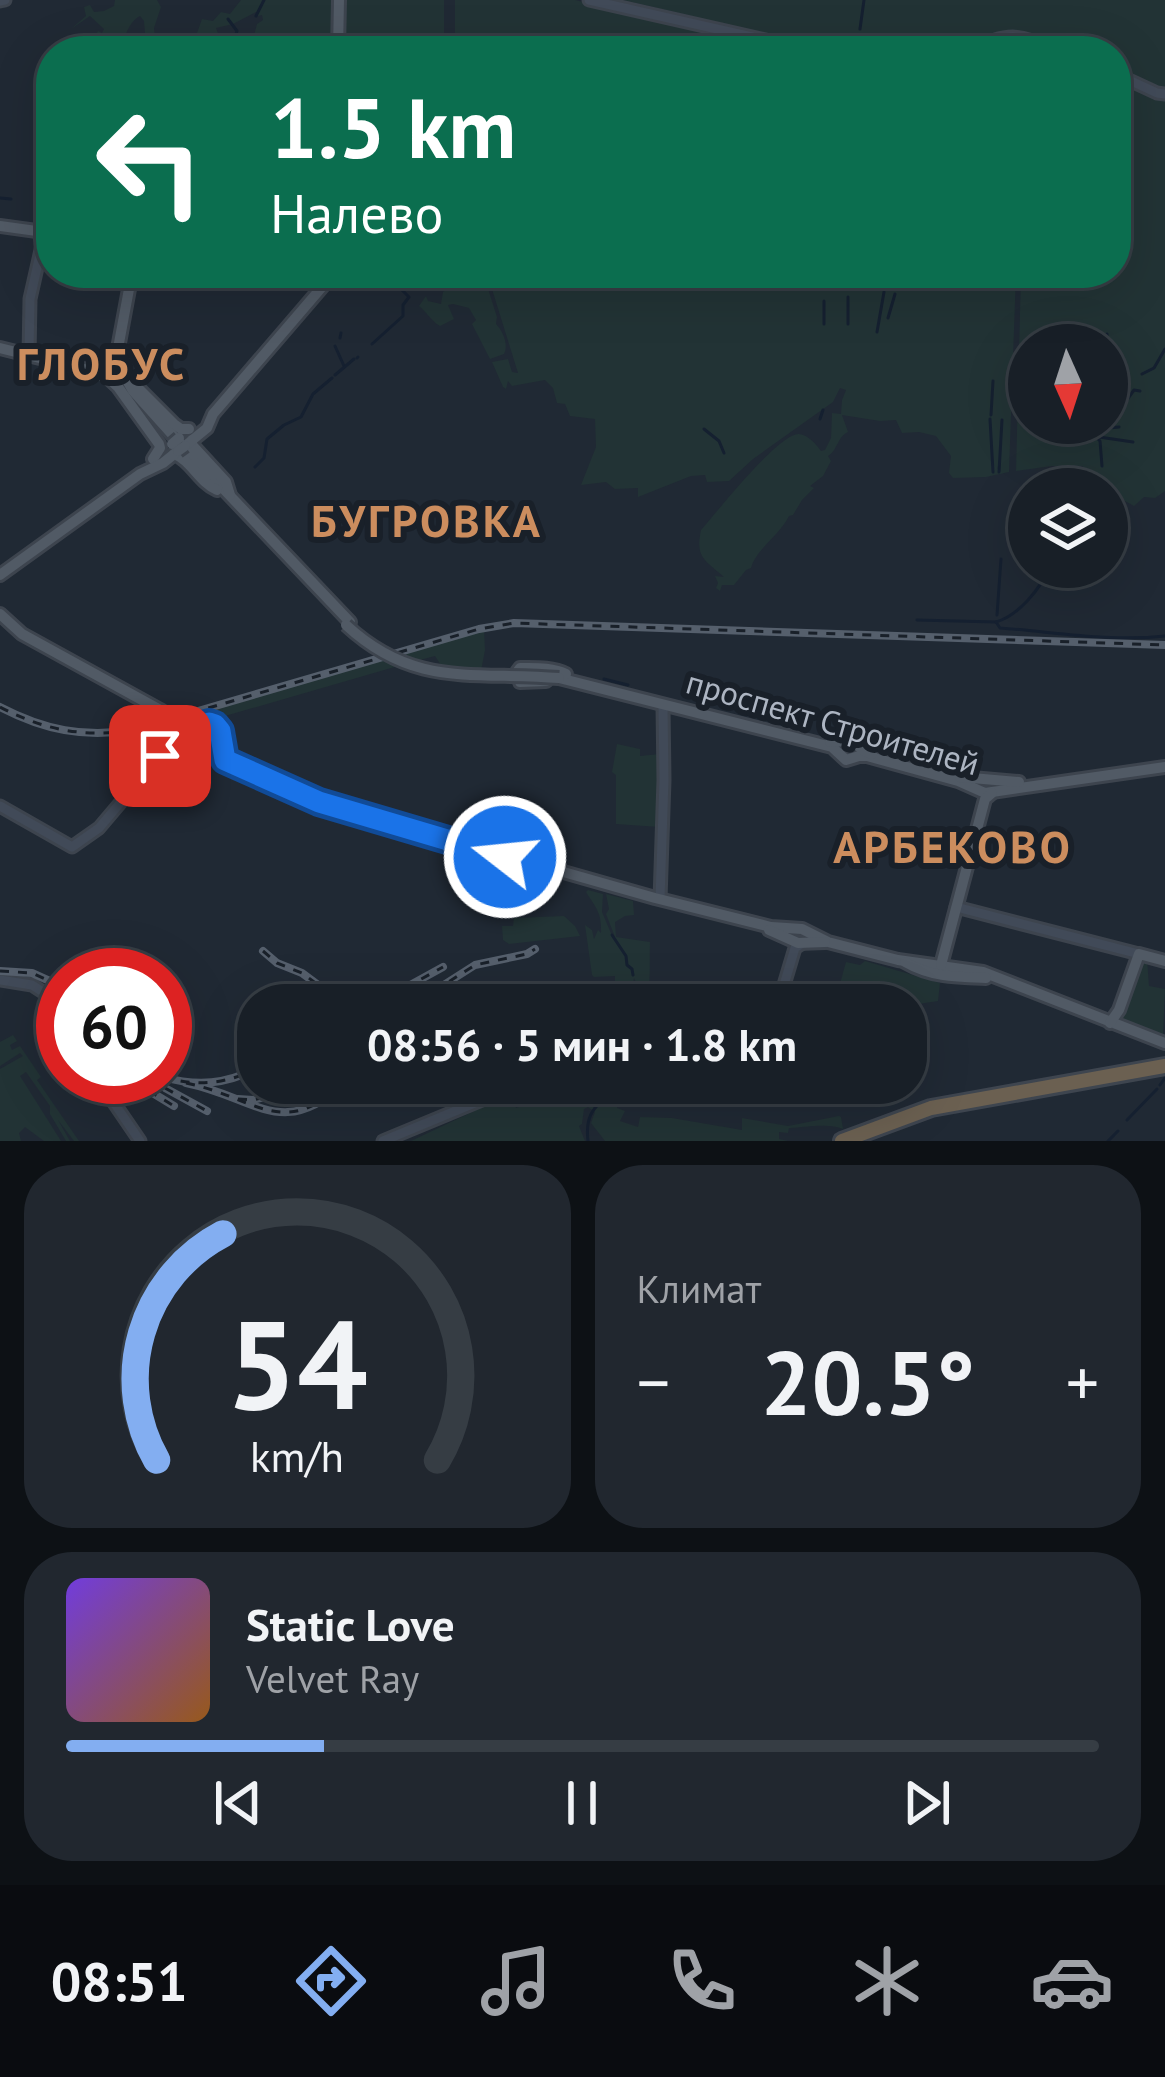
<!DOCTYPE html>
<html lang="ru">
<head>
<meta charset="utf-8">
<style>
  :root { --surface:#181f27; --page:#21272f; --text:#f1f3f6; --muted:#9fa2a7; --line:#363d44; --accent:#83aef1 }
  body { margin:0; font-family:"PT Sans",sans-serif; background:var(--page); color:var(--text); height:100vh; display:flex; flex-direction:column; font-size:45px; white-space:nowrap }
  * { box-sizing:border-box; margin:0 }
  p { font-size:39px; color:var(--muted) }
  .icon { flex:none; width:66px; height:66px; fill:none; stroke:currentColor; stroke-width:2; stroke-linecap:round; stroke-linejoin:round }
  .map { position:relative; height:1141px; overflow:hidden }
  .details { display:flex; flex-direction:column; gap:24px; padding:24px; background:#0d1115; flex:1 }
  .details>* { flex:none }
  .banner { position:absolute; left:36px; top:36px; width:1095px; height:252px; border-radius:48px; box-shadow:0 12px 48px #0002,0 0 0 3px var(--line); background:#0b6e4f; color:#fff; overflow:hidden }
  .needle { width:78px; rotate:177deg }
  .fabs { position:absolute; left:1008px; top:324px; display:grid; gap:24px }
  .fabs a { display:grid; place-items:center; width:120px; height:120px; border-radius:50%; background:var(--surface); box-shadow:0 12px 48px #0002,0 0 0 3px var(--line); font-size:60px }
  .speed { position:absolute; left:36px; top:948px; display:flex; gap:24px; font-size:60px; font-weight:700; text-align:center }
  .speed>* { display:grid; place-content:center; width:156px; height:156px; border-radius:50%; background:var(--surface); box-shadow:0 12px 48px #0002,0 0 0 3px var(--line); line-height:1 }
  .speed .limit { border:18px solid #d22; background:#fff; color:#111 }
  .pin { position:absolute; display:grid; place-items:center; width:102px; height:102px; color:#fff; margin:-51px; border-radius:24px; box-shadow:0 6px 18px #0006 }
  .me { position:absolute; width:132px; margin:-66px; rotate:286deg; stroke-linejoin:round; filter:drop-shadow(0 0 9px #0008) }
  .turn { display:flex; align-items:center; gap:42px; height:252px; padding:0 36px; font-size:54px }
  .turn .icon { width:156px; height:156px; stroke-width:2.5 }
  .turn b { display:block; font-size:84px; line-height:102px }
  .big { font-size:90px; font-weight:600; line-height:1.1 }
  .details .card { flex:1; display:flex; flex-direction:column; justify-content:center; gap:18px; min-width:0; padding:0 42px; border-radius:48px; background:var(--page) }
  .details .dial { align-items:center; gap:0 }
  .dial svg { height:312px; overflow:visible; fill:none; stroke:var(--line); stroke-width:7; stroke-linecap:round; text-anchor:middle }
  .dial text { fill:var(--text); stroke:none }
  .song { display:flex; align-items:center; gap:36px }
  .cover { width:144px; height:144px; border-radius:18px; background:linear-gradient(135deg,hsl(260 70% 55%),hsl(30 70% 35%)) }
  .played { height:12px; border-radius:6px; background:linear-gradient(90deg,var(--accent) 25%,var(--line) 25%) }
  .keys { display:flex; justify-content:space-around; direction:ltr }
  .heat { display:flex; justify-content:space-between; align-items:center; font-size:66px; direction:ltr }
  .details .tiles { flex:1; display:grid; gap:24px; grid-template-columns:1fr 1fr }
  .card:last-child { grid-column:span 2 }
  .trip { position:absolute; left:237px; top:984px; width:690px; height:120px; border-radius:48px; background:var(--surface); box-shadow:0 12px 48px #0002,0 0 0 3px var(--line); font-weight:600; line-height:120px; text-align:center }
  .tabs { display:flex; height:192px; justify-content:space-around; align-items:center; background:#0a0c10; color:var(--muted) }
  .tabs .icon { width:84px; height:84px }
  .tabs .current { color:var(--accent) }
  .tabs b { font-size:54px; color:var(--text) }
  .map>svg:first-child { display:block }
  .green { fill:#223335; fill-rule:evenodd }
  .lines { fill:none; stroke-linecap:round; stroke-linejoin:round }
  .stream { stroke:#152030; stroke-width:3 }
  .secondary-casing { stroke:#3d444e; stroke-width:15 }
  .primary-casing { stroke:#3d444e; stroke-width:16 }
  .highway-casing { stroke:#3e454f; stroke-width:20 }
  .secondary { stroke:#414a58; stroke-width:9 }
  .primary { stroke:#515a65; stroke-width:10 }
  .highway { stroke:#6b6051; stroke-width:14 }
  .rail-casing { stroke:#555f6c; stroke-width:8 }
  .rail { stroke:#192029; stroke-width:3; stroke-dasharray:9; stroke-linecap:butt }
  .secondary-bridge-casing { stroke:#3d444e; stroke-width:15; stroke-linecap:butt }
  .primary-bridge-casing { stroke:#3d444e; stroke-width:16; stroke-linecap:butt }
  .secondary-bridge { stroke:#414a58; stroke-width:9 }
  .primary-bridge { stroke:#515a65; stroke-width:10 }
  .route-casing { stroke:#114b97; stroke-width:30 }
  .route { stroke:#1a73e8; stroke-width:21 }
  .labels { text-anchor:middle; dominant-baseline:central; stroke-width:12; stroke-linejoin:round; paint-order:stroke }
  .street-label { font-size:33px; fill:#adb5c2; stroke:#192029 }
  .district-label { font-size:45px; font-weight:bold; letter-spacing:3px; fill:#cc8d5e; stroke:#192029 }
</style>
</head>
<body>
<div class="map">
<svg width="1165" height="1141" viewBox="0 0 1165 1141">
  <rect width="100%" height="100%" fill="#202934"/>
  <g class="green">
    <path d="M 115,0 L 157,0 L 161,7 L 154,28 L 155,37 L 145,34 L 144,21 L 140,16 C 132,20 125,32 124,42 L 121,39 L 110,45 L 105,43 L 101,51 L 97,51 L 99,48 L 92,41 L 98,31 L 102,33 L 104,29 L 90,16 L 71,29 L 86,16 L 84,7 L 90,5 L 94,12 L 104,11 L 114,6 Z"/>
    <polygon points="241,0 262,0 261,7 265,0 336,0 336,51 250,50 243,46 244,38 249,34 254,35 257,24 263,20 262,15 258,16 256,12 233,24 216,28 221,42 228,51 197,51 203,37 197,33 202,19 213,21 221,12 230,14"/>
    <rect x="344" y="0" width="100" height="51"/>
    <polygon points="455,0 575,0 796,51 455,51"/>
    <polygon points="623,0 1165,0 1165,91 1116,71 1116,51 1071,51 1017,32 1001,32 952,51 840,51"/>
    <path d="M 1116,79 L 1165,98 L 1165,491 L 1155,498 L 1144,497 L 1134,506 L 1107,491 L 1105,485 L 1102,489 L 1080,487 L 1077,484 L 1083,466 L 1052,466 L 1016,471 L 1021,273 L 1116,273 ZM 1029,345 L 1107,345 L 1107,423 L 1029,423 Z"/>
    <path d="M 428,273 L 483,273 L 497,317 L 496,324 C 503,331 509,345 504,354 L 490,359 L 472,324 L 476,320 L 469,308 L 453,304 L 448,305 L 454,319 L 440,326 C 431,321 427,312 419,306 L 426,296 L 428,301 L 441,304 L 443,292 L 447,289 L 444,289 L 442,274 L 436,277 L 428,277 Z"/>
    <path d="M 487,273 L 693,273 L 693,286 L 697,291 L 746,289 L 747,273 L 1016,273 L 1009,472 L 986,477 L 953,478 L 949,473 L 951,456 L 936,436 L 919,432 L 902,433 L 896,420 L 880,421 L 842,415 L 848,432 C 837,437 838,450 828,456 L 831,461 L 823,476 L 810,486 L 814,488 L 802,500 L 793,515 L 789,516 C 780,535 756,549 751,568 L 746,570 L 734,585 L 722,585 L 720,591 L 716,588 L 718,583 L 715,576 L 724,577 C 705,560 695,558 701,530 C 717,512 779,433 799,434 C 808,435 816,444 821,451 L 825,450 L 831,438 L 832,413 L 841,414 L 842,400 L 846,390 L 840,388 L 833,402 L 753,459 L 729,481 L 707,482 L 705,475 L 691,476 L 638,497 L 638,488 L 615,489 L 606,482 L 581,485 L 596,447 L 595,419 L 570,416 L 565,404 L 557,403 L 553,388 L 545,380 L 512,386 L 508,381 L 506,389 L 503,387 L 492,362 L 508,359 L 512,372 L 518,373 Z"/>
    <polygon points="484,629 485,650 481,671 443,668 435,656 416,661 403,655"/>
    <polygon points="385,659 398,666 187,727 181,719"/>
    <polygon points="617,744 640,749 640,756 660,754 663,787 659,788 659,827 616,824 616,775 612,772"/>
    <path d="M 588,890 L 603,894 L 602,912 L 613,938 L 615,937 L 606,914 L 609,909 L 606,894 L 633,901 L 634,915 L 625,916 L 615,922 L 616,937 L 650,942 C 649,963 652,984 645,1005 L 638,1005 L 638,987 L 634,978 L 629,1005 L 614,1005 L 614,994 L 623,990 L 623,983 L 615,981 L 615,976 L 594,977 L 592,975 L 585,925 L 592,930 L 594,939 L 598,930 L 601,933 C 602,913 596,908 586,892 Z"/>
    <polygon points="564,916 575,926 580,936 509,944 503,940 502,926 513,926 514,918"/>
    <polygon points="1142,958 1147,959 1149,986 1165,989 1163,1036 1127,1025 1122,1016"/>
    <polygon points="865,961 940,983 938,1001 906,1006 834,1005 846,962 860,965"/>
    <polygon points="13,1035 17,1041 10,1045 12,1050 20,1046 41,1077 37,1080 79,1141 74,1141 58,1120 70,1141 66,1141 50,1114 50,1106 26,1072 20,1076 61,1141 44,1141 25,1127 19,1133 21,1141 0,1141 0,1069 23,1056 20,1053 0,1066 0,1042"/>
    <path d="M 589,1083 L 617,1083 L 644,1092 L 643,1097 L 623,1089 L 613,1097 L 619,1100 L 617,1108 L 625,1111 L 620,1121 L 638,1127 L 640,1117 L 672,1118 L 742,1130 L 742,1118 L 788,1126 L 839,1116 L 841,1117 L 843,1129 C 831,1123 806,1127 789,1128 L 788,1133 L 779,1132 L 779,1139 L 788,1141 L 605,1141 L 591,1123 L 595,1112 L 588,1107 L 584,1109 L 582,1124 L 579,1126 L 585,1141 L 411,1141 L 510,1094 L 516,1108 C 542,1099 546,1090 571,1107 Z"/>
  </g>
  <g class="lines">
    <g class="stream">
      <polyline points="256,16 264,0"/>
      <polyline points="228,19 237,31 230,51"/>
      <polyline points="860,29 864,0"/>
      <polyline points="0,198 11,199"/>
      <polyline points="415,273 415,274"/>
      <polyline points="413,286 415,277"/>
      <polyline points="888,318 895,294"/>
      <polyline points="824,324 824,301"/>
      <polyline points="848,324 848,297"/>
      <polyline points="877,332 884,292"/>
      <polyline points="1093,333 1093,345"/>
      <polyline points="340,338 341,333"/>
      <polyline points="372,344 403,316 403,305 409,297 399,287"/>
      <polyline points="335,346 344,366"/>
      <polyline points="357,358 358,357"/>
      <polyline points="1142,374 1154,368 1165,349"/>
      <polyline points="335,375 354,359"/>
      <polyline points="1107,375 1107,334"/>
      <polyline points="991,415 993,381"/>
      <polyline points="820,419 823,410"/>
      <polyline points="990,419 993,472"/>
      <polyline points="1113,419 1134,390 1140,391"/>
      <polyline points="1082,423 1100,441 1102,466"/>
      <polyline points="704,429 719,441 724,453"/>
      <polyline points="1099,434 1108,428 1119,427"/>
      <polyline points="1099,437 1133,442"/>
      <polyline points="255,467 264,458 267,439 284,425 301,417 313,394 332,378"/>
      <polyline points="999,472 1002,420"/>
      <polyline points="1093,489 1097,475"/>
      <polyline points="997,615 1001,559"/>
      <path d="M 917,620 L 996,622 L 1000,628 C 1055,632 1110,642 1165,636"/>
      <path d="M 996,622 C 1017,616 1042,589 1048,567"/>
      <polyline points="604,679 628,685"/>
      <polyline points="612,935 626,956 627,965 632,969 633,975"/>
      <polyline points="1160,1085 1165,1078"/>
      <polyline points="1127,1120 1157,1089"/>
      <path d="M 588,1141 C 584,1107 601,1106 617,1083"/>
      <polyline points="1108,1141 1118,1131"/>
    </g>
    <g class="secondary-casing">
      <g id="secondary">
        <polyline points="589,0 814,51"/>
        <polyline points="0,1 5,0"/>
        <path d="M 967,51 C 1012,32 1014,33 1058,51"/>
        <polyline points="1116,74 1157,93 1165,94"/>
        <polyline points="29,356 30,299 45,232"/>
        <polyline points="161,758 198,755 216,758"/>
        <polyline points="0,806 72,847 99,828 182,730 202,724 215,725 220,731 225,760"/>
        <polyline points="660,899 664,780 663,706"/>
        <polyline points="956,907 1139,954"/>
        <polyline points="0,980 32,985 63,1005"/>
        <polyline points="778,1005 795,948 801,944"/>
        <polyline points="101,1077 112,1100 140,1141"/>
        <polyline points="635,1083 663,1090 691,1083"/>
        <polyline points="383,1141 523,1083"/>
      </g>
    </g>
    <g class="primary-casing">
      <g id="primary">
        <polyline points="338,51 339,0"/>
        <polyline points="0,226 51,233"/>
        <polyline points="0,348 104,374 118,387 159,444 160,448 153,459"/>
        <polyline points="114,370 132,273"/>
        <polyline points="123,373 133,391 177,440 350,622"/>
        <polyline points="104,374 120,370 174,424 181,429 189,429"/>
        <polyline points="192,440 192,445 226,482 230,495"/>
        <polyline points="185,446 207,428 213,414 334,273"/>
        <path d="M 174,454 C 191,460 199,482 217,490"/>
        <polyline points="0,575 140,474 163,463 178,451"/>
        <polyline points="0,614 22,634 162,711"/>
        <polyline points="559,678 832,747 846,760 859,756 867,756 958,781 985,793 1165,767"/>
        <path d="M 546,681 L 520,682 L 517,672 L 520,668 C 535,668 553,667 566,674"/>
        <path d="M 194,737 C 232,771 287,791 335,807 L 655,898 L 771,927 L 802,929 L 828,942 L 898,960 L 983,972 L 1165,1043"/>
        <polyline points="830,742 852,741 864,751 872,754"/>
        <polyline points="960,777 1019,782"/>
        <polyline points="769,930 798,943 825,942"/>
        <path d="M 905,962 C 931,977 956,977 986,978"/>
        <polyline points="941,965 985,799 992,793"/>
        <polyline points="1110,1023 1119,1010 1139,954 1165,961"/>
      </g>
    </g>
    <g class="highway-casing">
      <polyline id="highway" points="842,1141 931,1108 1165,1066"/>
    </g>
    <use href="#secondary" class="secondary"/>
    <use href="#primary" class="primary"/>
    <use href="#highway" class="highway"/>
    <g class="rail-casing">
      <g id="rail">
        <path d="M 0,707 C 44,730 84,738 133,730 L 479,629 L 514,623 L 1165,645"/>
        <polyline points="263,951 277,963 302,973 345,1005"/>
        <polyline points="0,971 32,973 63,987"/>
        <polyline points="374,1005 443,967"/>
        <polyline points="473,1005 455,997 428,995 475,965 527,954 535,949"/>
        <polyline points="137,1077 151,1092 174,1106"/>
        <path d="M 163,1077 C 198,1087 226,1084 258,1068"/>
        <path d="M 186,1083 C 256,1097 281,1141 345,1083"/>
        <polyline points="165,1088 207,1111"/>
        <polyline points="238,1099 253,1100 289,1091"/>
      </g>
    </g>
    <use href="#rail" class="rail"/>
    <g class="secondary-bridge-casing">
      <polyline id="secondary-bridge" points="155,718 161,738"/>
    </g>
    <g class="primary-bridge-casing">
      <g id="primary-bridge">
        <polyline points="172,444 179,438"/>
        <polyline points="178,451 185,446"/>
        <path d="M 346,625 C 415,689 475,671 559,678"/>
        <polyline points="162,711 194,737"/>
      </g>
    </g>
    <use href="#secondary-bridge" class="secondary-bridge"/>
    <use href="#primary-bridge" class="primary-bridge"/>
  </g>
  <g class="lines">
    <g class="route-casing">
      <polyline id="route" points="160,756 179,732 209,723 215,725 220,731 225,760 319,802 505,857"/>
    </g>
    <use href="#route" class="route"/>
  </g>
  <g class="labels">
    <g class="street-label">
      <text transform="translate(833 722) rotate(16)">проспект Строителей</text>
    </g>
    <g class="district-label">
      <text x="102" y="363">ГЛОБУС</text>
      <text x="427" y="520">БУГРОВКА</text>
      <text x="953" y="846">АРБЕКОВО</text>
    </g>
  </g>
</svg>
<div class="fabs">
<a><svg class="needle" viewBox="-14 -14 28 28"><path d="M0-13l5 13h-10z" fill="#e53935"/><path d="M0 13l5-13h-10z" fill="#9fa2a7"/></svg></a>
<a><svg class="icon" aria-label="layers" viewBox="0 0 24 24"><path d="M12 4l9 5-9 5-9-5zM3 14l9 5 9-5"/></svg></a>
</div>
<div class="speed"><div class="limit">60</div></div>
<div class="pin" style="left:160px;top:756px;background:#d93025"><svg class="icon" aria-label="arrive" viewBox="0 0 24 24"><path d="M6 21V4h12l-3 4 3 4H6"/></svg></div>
<svg class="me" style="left:505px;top:857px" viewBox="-20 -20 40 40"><circle r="17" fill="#1a73e8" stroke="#fff" stroke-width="3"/><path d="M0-11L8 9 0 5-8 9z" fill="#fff"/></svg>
<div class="trip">08:56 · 5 мин · 1.8 km</div>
<div class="banner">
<div class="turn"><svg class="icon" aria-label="left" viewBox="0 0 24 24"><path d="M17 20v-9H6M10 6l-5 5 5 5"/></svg><div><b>1.5 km</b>Налево</div></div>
</div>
</div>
<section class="details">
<div class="tiles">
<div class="card dial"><svg viewBox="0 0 100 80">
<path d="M14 69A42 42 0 1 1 86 69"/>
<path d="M14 69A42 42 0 0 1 31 11" stroke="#83aef1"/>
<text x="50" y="56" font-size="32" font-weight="700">54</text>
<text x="50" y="72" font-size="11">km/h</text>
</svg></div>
<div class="card"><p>Климат</p>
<div class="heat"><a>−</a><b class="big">20.5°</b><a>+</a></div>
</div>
<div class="card">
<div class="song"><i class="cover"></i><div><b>Static Love</b><p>Velvet Ray</p></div></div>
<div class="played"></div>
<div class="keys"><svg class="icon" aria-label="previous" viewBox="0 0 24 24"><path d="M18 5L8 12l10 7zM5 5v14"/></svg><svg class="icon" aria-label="pause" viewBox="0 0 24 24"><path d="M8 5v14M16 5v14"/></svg><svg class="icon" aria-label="next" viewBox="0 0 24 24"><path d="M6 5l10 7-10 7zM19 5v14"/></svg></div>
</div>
</div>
</section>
<nav class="tabs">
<b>08:51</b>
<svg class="icon current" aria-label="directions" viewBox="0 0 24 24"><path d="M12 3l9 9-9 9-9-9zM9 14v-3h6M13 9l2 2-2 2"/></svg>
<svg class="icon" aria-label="music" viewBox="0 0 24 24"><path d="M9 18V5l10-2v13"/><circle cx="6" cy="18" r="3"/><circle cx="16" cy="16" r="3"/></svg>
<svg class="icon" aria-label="phone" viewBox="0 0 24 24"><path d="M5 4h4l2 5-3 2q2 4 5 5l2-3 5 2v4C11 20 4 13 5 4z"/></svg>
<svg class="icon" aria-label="climate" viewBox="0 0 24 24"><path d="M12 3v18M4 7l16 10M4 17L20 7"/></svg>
<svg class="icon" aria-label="car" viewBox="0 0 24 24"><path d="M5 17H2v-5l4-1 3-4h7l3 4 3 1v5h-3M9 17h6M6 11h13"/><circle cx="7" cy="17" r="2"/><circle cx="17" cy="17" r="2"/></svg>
</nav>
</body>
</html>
